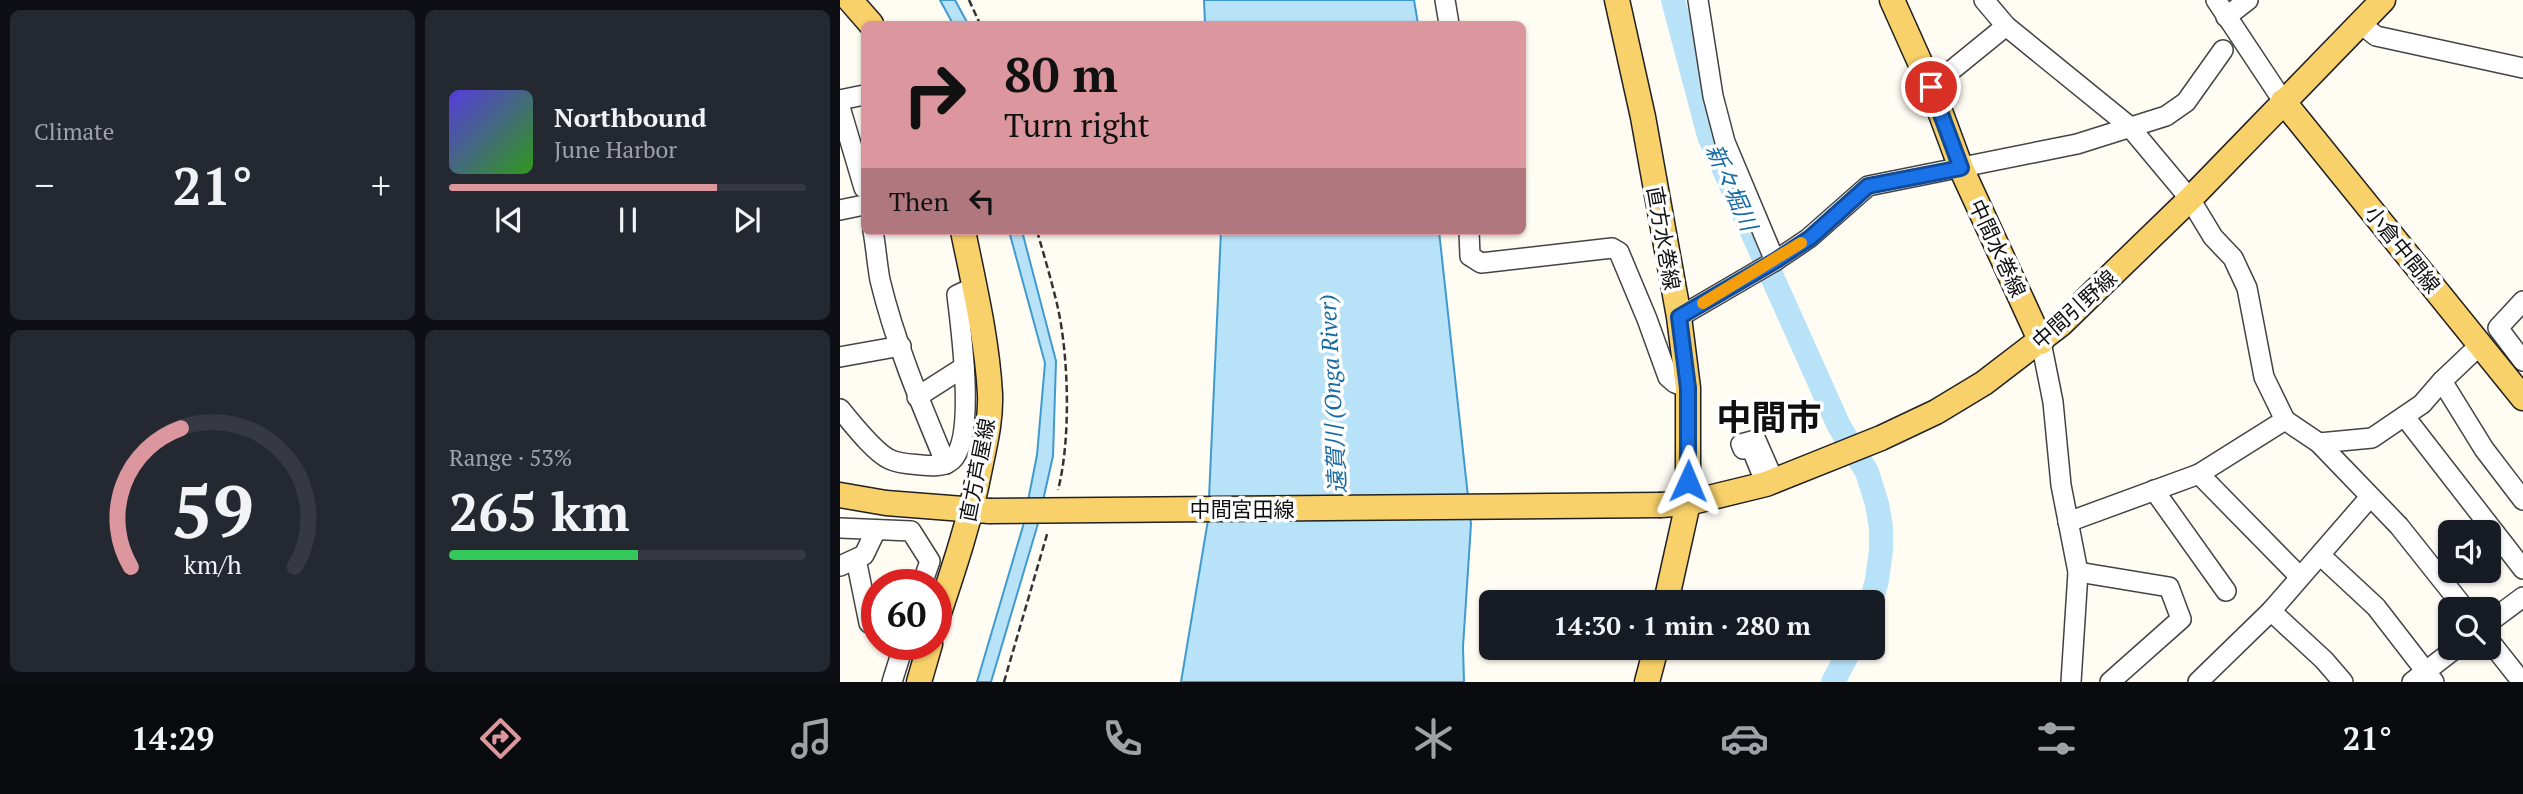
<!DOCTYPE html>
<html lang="en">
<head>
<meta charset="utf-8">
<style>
  :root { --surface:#171b24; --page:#242831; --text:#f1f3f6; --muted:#9ea1a6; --line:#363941; --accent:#dc979e }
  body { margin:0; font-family:"PT Serif","Noto Sans JP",serif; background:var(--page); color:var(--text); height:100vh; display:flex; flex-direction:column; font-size:26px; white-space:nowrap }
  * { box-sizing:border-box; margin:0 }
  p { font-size:23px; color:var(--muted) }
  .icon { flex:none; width:38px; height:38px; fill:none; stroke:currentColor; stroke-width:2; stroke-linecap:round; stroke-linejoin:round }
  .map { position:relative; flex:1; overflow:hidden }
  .details { display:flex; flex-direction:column; gap:10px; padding:10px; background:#0d0f14; width:840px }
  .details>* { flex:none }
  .top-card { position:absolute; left:21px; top:21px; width:665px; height:214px; border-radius:10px; box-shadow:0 2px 5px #0004; background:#dc979e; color:#111; overflow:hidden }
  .buttons { position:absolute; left:1598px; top:520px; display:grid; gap:14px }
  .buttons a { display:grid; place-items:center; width:63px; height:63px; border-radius:10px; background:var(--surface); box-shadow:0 2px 5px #0004; font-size:35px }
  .speed { position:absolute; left:21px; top:569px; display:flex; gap:14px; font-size:35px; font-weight:700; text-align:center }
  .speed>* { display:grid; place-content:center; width:91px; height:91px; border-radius:50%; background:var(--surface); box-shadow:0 2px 5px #0004; line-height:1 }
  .speed .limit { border:10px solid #d22; background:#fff; color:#111 }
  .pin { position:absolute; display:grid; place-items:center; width:60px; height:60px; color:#fff; margin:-30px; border:4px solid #fff; border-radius:50%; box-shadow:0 2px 7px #0007 }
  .me { position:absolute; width:77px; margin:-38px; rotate:1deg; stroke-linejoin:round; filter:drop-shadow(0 0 5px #0008) }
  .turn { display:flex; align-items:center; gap:24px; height:147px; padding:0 28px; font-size:32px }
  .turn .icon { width:91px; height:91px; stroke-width:2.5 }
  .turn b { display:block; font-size:49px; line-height:60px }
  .then { display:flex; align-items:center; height:66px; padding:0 28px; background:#0003; gap:14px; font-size:26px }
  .big { font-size:52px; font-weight:800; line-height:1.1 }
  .details .card { flex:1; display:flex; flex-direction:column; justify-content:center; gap:10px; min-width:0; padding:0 24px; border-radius:10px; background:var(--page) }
  .details .dial { align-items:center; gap:0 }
  .dial svg { height:182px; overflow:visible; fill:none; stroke:var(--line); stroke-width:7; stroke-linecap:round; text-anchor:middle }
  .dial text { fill:var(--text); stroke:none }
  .song { display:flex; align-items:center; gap:21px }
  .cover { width:84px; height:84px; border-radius:10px; background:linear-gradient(135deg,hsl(250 70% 55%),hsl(110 70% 35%)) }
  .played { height:7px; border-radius:4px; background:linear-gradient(90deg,var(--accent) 75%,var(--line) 75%) }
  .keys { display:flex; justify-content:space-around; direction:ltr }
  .heat { display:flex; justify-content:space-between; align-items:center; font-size:38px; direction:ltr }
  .charge { height:10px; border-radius:5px; background:linear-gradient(90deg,#34c759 53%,var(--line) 0) }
  .details .tiles { flex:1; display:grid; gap:10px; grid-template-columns:repeat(2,1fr) }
  .trip { position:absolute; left:639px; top:590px; width:406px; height:70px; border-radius:10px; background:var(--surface); box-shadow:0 2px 5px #0004; font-weight:800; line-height:70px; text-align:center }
  .tab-bar { display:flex; height:112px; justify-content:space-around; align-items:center; background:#090b0e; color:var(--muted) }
  .tab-bar .icon { width:49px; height:49px }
  .tab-bar .selected { color:var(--accent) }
  .tab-bar b { font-size:32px; color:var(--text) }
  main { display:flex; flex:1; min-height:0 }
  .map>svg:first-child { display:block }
  .water { fill:#b8e2f7; stroke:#3e9acf; stroke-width:2 }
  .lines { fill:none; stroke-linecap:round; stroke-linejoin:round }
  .river { stroke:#b8e2f7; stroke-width:24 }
  .minor-casing { stroke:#434343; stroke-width:22 }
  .major-casing { stroke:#212121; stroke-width:27 }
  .path { stroke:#323232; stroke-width:2.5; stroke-dasharray:7 3.5; stroke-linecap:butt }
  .minor { stroke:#fff; stroke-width:19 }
  .major { stroke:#f9d16a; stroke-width:24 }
  .major-bridge-casing { stroke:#212121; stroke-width:27; stroke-linecap:butt }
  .major-bridge { stroke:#f9d16a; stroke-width:24 }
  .route-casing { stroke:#114b97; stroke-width:18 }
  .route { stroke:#1a73e8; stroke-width:12 }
  .slow { stroke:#f59e0b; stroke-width:12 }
  .labels { text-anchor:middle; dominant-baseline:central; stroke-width:7; stroke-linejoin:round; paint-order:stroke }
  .street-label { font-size:21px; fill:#101010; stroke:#fff }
  .water-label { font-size:23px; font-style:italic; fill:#176ca5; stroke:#fff }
  .town-label { font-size:35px; font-weight:bold; fill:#101010; stroke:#fff }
</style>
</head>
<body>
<main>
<section class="details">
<div class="tiles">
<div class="card"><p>Climate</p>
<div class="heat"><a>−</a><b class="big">21°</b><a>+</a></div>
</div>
<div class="card">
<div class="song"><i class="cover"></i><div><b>Northbound</b><p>June Harbor</p></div></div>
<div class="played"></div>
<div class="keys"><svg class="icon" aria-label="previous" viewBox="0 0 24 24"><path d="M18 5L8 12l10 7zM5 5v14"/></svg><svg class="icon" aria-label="pause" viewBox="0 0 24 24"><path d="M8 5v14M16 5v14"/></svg><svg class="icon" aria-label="next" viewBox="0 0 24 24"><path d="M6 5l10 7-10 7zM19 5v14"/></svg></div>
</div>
<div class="card dial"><svg viewBox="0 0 100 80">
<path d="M14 69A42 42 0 1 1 86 69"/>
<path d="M14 69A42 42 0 0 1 36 8" stroke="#dc979e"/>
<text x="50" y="56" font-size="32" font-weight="700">59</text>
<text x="50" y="72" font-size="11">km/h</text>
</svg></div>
<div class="card"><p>Range · 53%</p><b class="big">265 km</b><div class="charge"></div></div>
</div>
</section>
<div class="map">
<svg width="1683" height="682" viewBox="0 0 1683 682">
  <rect width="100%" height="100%" fill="#fffcf4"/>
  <g class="water">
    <polygon points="100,0 115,0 128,24 113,24"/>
    <polygon points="364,0 574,0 578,24 365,24"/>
    <polygon points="169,231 182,231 216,361 213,456 197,527 151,682 137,682 183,526 197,455 205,363"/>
    <polygon points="381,231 599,231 631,524 623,647 624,682 341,682 368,520"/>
  </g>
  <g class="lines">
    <g class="river">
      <polyline points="833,0 869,136 999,426 1027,472 1037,504 1041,527 1041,550 1037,580 1031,602"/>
      <polyline points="993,682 1011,648"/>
    </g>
    <g class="minor-casing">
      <g id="minor">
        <polyline points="605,0 609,24"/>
        <polyline points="858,0 873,96 885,142 935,261"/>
        <polyline points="1144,0 1166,26 1289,126 1350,199 1373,237 1393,258 1407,288 1424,377 1445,420 1479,443 1559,526 1625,609"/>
        <polyline points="1376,0 1443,101"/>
        <polyline points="1386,17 1408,0"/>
        <polyline points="1521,24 1536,36 1683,68"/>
        <polyline points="1091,87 1166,26"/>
        <polyline points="0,100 24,95"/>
        <polyline points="0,107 24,188"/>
        <polyline points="0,210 24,205"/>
        <path d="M 33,231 C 36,247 37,264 40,280 C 55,343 81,404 106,464"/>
        <polyline points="629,231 630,256 641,263 772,248 779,252 807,319 828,377 835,383 848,388"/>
        <polyline points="1683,301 1658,328 1683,361"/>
        <polyline points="839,317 935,261 969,238 1028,186 1237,144 1326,116 1346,102 1383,50"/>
        <polyline points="1201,342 1213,402 1221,485 1238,572 1231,682"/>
        <polyline points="0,357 61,346"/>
        <polyline points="1602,381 1644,449 1683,500"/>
        <polyline points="77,397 124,367"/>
        <path d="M 0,409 C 12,423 33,451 49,459 C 59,464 70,464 81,465 C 91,466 104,467 112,460 C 136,438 121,328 117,295 L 134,287"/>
        <polyline points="1565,417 1683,569"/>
        <polyline points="1479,443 1532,438 1582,404 1602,381 1641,344"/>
        <polyline points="1359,474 1460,577"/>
        <polyline points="926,484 911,447 903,449 901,444 916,440 934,481"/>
        <polyline points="1314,490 1386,591"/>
        <polyline points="1228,522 1359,474 1445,420"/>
        <polyline points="0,528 71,531 90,561 82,584"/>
        <polyline points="1480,555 1536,607 1594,682"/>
        <polyline points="16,559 29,623 37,621"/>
        <polyline points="0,566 24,555 36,530"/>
        <polyline points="1238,572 1329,587 1341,619 1270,682"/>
        <polyline points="1431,611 1484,660 1503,682"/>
        <polyline points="1648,623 1683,597"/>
        <polyline points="1648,639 1682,682"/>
        <polyline points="52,682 64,644"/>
        <polyline points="1358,682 1431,611 1530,497"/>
        <polyline points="1572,682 1616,648"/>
      </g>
    </g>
    <g class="major-casing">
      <g id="major">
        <polyline points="10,0 31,24"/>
        <polyline points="777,0 803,117 839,317 848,388 848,503 826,602"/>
        <polyline points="1052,0 1091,87 1121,168 1201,342"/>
        <polyline points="1443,101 1683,398"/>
        <polyline points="0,495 46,503 149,511"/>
        <polyline points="821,505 848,503 926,484 1041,438 1096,412 1144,383 1221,324 1350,199 1543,0"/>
        <path d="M 96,622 C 113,571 130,521 140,468 C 145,444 151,420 150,394 C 147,339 134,285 123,231"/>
        <polyline points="79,682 90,644"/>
        <polyline points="807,682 816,648"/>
      </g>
    </g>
    <g class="path">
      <polyline points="129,0 140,24"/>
      <path d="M 197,231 C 204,255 211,279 217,304 C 229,355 231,440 218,490"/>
      <polyline points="164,682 208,531"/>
    </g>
    <use href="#minor" class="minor"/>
    <use href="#major" class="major"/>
    <g class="major-bridge-casing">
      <polyline id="major-bridge" points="150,511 821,505"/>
    </g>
    <use href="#major-bridge" class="major-bridge"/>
  </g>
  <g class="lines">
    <g class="route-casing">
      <polyline id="route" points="848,481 848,388 839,317 935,261 970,238 1028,186 1121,168 1091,87"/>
    </g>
    <use href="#route" class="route"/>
    <polyline class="slow" points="863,303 961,243"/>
  </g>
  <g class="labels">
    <g class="street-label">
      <text transform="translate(824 238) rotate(80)">直方水巻線</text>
      <text transform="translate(1158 248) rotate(65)">中間水巻線</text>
      <text transform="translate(1563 249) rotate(51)">小倉中間線</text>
      <text transform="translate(1234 309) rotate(-42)">中間引野線</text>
      <text transform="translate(137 470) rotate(-79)">直方芦屋線</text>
      <text x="402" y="509">中間宮田線</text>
    </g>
    <g class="water-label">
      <text transform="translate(892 187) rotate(66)">新々堀川</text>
      <text transform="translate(492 394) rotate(-93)">遠賀川 (Onga River)</text>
    </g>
    <g class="town-label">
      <text x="929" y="417">中間市</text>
    </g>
  </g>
</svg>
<div class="buttons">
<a><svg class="icon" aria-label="sound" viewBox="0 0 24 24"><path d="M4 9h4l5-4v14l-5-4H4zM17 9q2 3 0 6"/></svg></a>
<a><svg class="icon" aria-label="search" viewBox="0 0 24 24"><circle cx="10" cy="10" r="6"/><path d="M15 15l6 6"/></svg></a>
</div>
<div class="speed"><div class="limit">60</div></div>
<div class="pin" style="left:1091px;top:87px;background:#d93025"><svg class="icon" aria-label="arrive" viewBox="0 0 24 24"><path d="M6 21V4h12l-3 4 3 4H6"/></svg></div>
<svg class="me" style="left:848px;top:481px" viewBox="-20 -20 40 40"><path d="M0-17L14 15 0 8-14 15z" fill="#1a73e8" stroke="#fff" stroke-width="4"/></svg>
<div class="trip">14:30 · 1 min · 280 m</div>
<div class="top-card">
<div class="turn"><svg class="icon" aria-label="right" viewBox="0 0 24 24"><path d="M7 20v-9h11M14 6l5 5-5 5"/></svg><div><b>80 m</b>Turn right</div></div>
<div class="then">Then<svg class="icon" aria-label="left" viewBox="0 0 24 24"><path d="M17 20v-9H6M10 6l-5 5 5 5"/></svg></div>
</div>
</div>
</main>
<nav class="tab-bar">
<b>14:29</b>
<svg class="icon selected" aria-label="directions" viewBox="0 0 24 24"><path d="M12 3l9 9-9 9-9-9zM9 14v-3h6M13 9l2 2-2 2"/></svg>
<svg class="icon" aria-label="music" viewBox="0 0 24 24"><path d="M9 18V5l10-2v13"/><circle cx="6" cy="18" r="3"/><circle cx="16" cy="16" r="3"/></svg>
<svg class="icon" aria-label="phone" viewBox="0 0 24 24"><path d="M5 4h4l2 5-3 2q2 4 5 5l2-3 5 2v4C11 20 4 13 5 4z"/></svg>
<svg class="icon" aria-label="climate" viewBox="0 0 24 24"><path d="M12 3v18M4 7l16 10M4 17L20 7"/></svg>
<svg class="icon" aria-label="car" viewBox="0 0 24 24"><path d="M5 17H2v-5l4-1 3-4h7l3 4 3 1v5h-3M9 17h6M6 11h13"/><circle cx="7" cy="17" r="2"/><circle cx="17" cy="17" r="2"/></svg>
<svg class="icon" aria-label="filters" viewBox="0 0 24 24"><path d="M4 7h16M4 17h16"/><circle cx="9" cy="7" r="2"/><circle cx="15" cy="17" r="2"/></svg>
<b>21°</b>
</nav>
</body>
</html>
